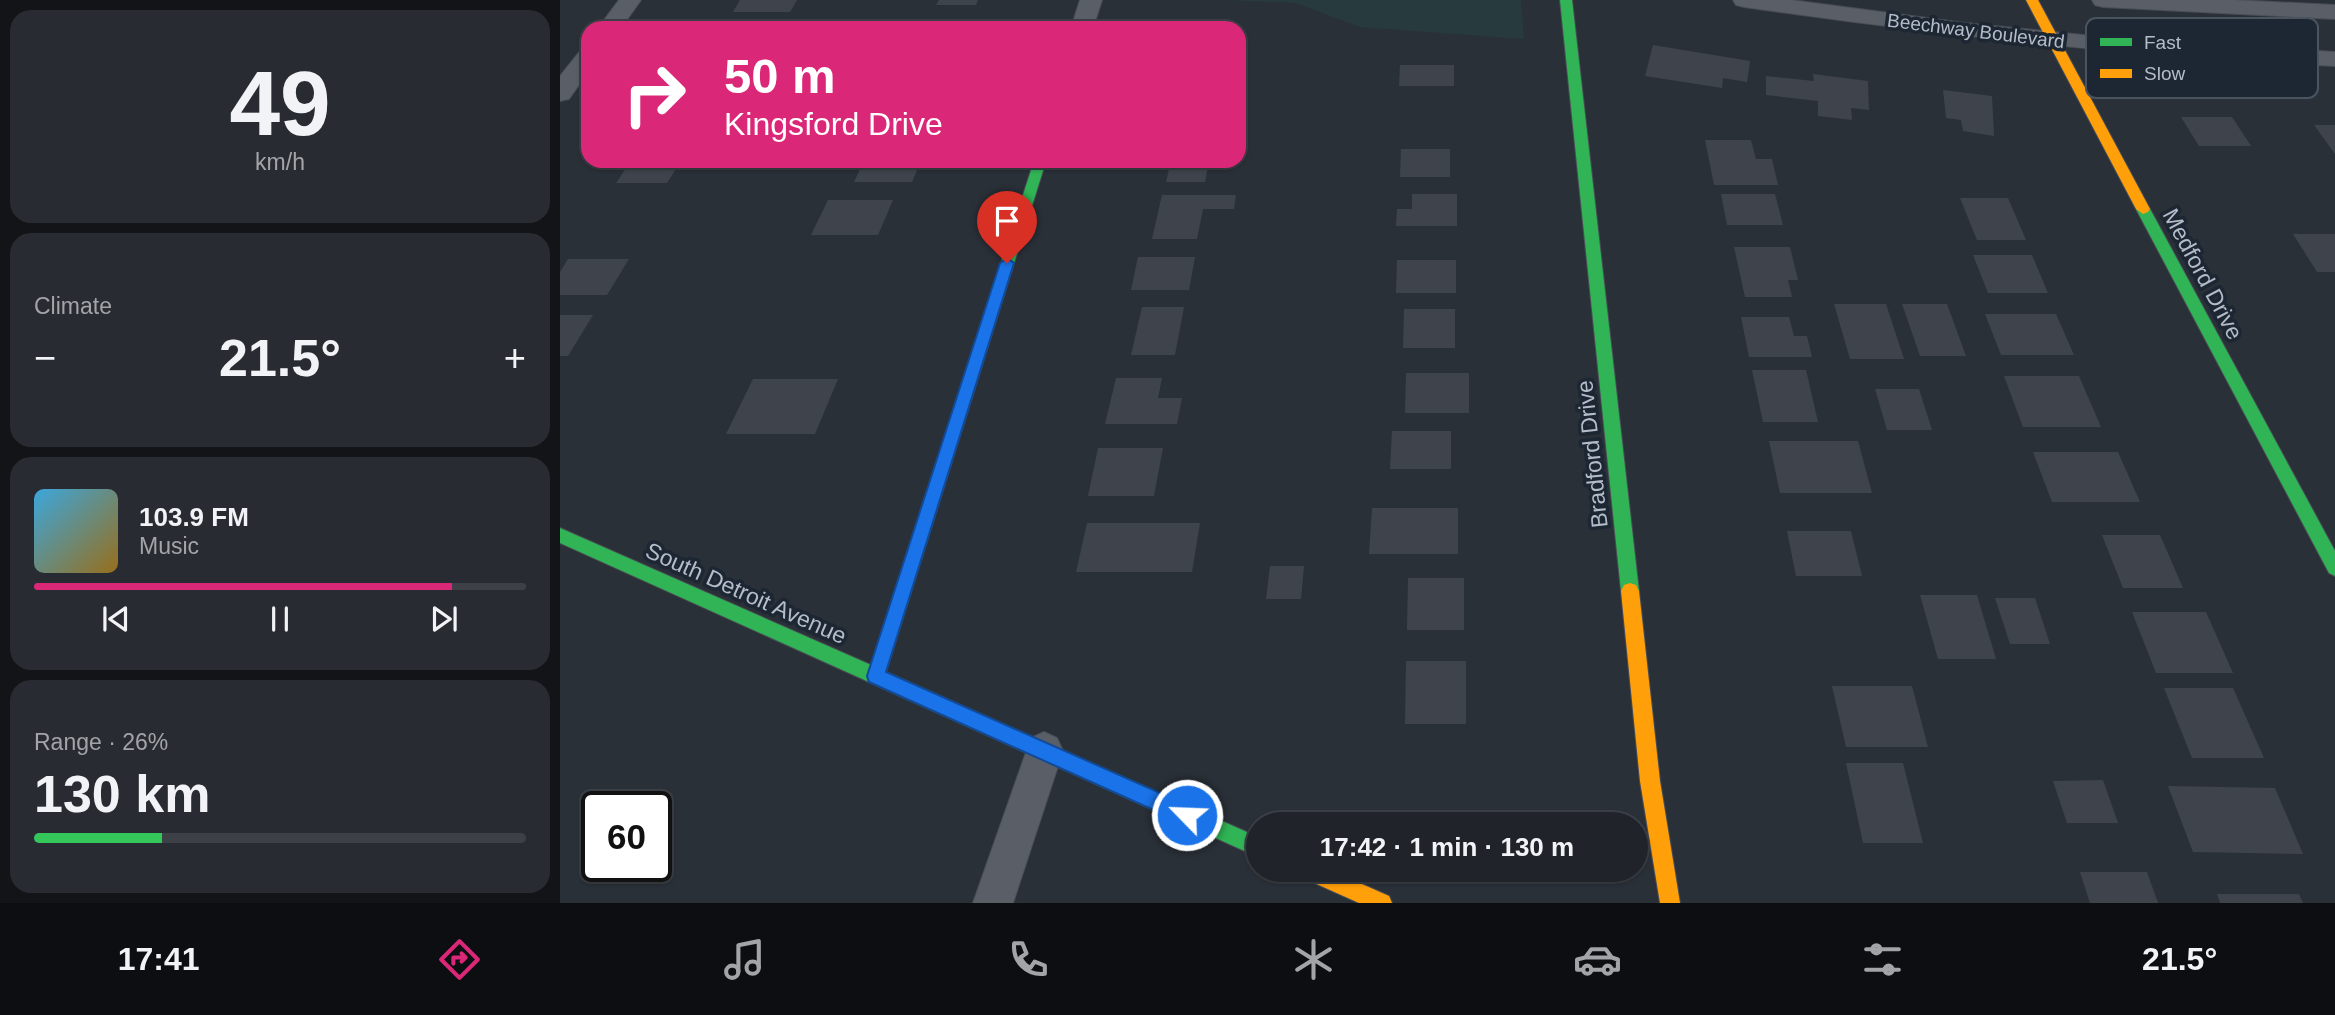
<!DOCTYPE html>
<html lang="en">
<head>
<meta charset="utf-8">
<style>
  :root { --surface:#20242a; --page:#282c32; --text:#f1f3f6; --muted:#a2a4a8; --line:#3d4147; --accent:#db2777 }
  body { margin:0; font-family:Helvetica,sans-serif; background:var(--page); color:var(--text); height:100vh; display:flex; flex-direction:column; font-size:26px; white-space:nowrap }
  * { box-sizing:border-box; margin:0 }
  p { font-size:23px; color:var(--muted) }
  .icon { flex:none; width:38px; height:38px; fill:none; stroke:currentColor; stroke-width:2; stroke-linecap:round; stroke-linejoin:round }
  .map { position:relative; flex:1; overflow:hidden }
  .drawer { display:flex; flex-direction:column; gap:10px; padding:10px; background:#121417; width:560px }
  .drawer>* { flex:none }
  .guide { position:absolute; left:21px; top:21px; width:665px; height:147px; border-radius:21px; box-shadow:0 2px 5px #0004,0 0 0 2px var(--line); background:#db2777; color:#fff; overflow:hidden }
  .speed { position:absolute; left:21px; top:791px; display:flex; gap:14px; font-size:35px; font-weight:700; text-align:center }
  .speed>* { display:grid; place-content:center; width:91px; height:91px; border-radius:50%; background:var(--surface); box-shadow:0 2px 5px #0004,0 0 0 2px var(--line); line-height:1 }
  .speed .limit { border:4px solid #111; border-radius:10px; background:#fff; color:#111 }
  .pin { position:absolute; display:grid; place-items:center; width:60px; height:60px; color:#fff; margin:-72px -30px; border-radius:50% 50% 50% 0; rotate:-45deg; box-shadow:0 0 7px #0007 }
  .pin .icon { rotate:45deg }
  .me { position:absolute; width:77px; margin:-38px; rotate:294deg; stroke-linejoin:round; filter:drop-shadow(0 0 5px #0008) }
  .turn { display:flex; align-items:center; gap:24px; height:147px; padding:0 28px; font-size:32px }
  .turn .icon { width:91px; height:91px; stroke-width:2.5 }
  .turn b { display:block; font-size:49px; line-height:60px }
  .big { font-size:52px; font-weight:700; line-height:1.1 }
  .drawer .tile { flex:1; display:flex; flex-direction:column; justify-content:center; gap:10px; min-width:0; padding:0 24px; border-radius:21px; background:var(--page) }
  .drawer .dial { align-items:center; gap:0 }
  .dial b { font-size:91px; line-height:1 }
  .song { display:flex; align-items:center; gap:21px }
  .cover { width:84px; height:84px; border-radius:10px; background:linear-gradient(135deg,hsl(200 70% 55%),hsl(40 70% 35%)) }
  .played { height:7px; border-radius:4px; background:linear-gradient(90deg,var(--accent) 85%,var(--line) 85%) }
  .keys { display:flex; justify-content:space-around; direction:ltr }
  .heat { display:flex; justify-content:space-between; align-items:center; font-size:38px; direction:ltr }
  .charge { height:10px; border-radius:5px; background:linear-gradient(90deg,#34c759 26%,var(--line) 0) }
  .trip { position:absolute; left:686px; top:812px; width:402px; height:70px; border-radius:35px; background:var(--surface); box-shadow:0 2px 5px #0004,0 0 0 2px var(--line); font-weight:700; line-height:70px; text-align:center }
  .tabs { display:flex; height:112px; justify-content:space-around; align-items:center; background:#0d0e11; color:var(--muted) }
  .tabs .icon { width:49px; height:49px }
  .tabs .current { color:var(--accent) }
  .tabs b { font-size:32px; color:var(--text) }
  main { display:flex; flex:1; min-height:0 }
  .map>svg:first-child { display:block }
  .green { fill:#273a3e }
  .building { fill:#3f444c }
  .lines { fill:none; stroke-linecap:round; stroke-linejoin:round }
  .street-casing { stroke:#484c55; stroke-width:2 }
  .fast-casing { stroke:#484c55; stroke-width:2 }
  .slow-casing { stroke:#484c55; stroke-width:2 }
  .street { fill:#5a5e66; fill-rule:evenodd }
  .fast { fill:#30b455; fill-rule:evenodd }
  .slow { fill:#ff9f0a; fill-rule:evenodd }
  .route { fill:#1a73e8; stroke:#114b97; stroke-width:2 }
  .labels { text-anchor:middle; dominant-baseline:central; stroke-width:7; stroke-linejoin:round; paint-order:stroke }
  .far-street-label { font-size:19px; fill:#b4bcc9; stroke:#1d2633 }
  .street-label { font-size:23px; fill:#b4bcc9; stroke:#1d2633 }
  .key { fill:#1d2633; stroke:#4a5360; stroke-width:2 }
  .key-label { font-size:19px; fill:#b4bcc9 }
</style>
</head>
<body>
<main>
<section class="drawer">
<div class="tile dial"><b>49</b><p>km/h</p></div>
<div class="tile"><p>Climate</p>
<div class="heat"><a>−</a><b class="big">21.5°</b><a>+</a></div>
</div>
<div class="tile">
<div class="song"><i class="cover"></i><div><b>103.9 FM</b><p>Music</p></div></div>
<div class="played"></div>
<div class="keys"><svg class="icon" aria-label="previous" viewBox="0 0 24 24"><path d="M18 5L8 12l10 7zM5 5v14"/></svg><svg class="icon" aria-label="pause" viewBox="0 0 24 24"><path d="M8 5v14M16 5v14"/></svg><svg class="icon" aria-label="next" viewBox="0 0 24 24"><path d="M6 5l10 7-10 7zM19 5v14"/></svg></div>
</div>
<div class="tile"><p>Range · 26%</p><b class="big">130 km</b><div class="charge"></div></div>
</section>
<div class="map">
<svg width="1775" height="903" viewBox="0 0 1775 903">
  <rect width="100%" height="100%" fill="#2a3038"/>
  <polygon class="green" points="668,0 961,0 964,39 800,27 736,3"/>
  <g class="building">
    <polygon points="180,0 237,0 230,12 173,12"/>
    <polygon points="379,0 418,0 416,5 376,5"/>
    <polygon points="162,22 219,22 215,28 158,28"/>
    <polygon points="371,22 414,22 411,28 369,28"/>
    <polygon points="1093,45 1190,61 1187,82 1163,78 1162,88 1085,76"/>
    <polygon points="840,65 894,65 894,86 839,86"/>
    <polygon points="1253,74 1308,81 1309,110 1291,108 1292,120 1258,116 1258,101 1206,95 1206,76 1254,81"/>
    <polygon points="1383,90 1432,96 1434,136 1403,131 1401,120 1386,118"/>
    <polygon points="1621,117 1672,117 1691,146 1639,146"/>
    <polygon points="1754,125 1775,125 1775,154"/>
    <polygon points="1145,140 1191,140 1196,159 1212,159 1218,185 1154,185"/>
    <polygon points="841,149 890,149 890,177 840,177"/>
    <polygon points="71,161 121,161 107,183 56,183"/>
    <polygon points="304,161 361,161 352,182 294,182"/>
    <polygon points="611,161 649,161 645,182 606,182"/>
    <polygon points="852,194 897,194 897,226 836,226 837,209 852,209"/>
    <polygon points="1161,194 1215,194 1223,225 1167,225"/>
    <polygon points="602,195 676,195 674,209 643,209 637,239 592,239"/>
    <polygon points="1400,198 1448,198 1466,240 1417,240"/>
    <polygon points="268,200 333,200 318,235 251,235"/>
    <polygon points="1733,234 1775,234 1775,272 1757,272"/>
    <polygon points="1174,247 1230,247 1238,280 1228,280 1232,297 1185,297"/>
    <polygon points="1413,255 1472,255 1488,293 1428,293"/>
    <polygon points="578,257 635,257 629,290 571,290"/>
    <polygon points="8,259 69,259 47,295 0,295 0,272"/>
    <polygon points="837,260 896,260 896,293 836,293"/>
    <polygon points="1274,304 1326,304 1344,359 1290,359"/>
    <polygon points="1342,304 1387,304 1406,356 1360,356"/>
    <polygon points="582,307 624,307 615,355 571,355"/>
    <polygon points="844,309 895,309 895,348 843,348"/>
    <polygon points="1425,314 1496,314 1514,355 1441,355"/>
    <polygon points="0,315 33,315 8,356 0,356"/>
    <polygon points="1181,317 1229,317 1234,336 1247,336 1252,357 1189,357"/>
    <polygon points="1192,370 1246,370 1258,422 1203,422"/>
    <polygon points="846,373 909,373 909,413 845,413"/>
    <polygon points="1444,376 1519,376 1541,427 1463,427"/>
    <polygon points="556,378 602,378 598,398 622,398 617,424 545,424"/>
    <polygon points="193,379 278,379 255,434 166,434"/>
    <polygon points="1315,389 1359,389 1372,430 1327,430"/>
    <polygon points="832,431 891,431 891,469 830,469"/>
    <polygon points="1209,441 1298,441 1312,493 1220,493"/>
    <polygon points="538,448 603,448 594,496 528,496"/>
    <polygon points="1473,452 1558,452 1580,502 1492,502"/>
    <polygon points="812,508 898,508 898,554 809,554"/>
    <polygon points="527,523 640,523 632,572 516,572"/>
    <polygon points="1227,531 1291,531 1302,576 1236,576"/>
    <polygon points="1542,535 1600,535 1623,588 1563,588"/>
    <polygon points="710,566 744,566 741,599 706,599"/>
    <polygon points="848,578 904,578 904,630 847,630"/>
    <polygon points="1360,595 1417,595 1436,659 1378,659"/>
    <polygon points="1435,598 1475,598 1490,644 1450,644"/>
    <polygon points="1572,612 1646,612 1673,673 1596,673"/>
    <polygon points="846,661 906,661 906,724 845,724"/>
    <polygon points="1272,686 1352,686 1368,747 1286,747"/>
    <polygon points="1604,688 1673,688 1704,758 1632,758"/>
    <polygon points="1286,763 1343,763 1363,843 1303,843"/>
    <polygon points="1543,780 1558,823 1507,823 1493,781"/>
    <polygon points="1608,786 1715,788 1743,854 1633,852"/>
    <polygon points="1520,872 1587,872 1598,903 1530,903"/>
    <polygon points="1657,894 1739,894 1743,903 1660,903"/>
  </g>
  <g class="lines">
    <g class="street-casing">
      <g id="street">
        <polygon points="59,0 81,0 61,28 38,28"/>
        <polygon points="520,0 542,0 533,28 511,28"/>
        <path d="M 1173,0 L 1231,0 L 1405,23 L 1552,38 L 1775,52 L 1775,66 C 1577,57 1380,35 1184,7 L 1176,5 Z"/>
        <polygon points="1532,0 1674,0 1775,5 1775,19 1543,7 1535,5"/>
        <polygon points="28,49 28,72 9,99 0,101 0,76 20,51"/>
        <polygon points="484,732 497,738 503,751 453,903 413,903 471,738"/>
      </g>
    </g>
    <g class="fast-casing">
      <g id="fast">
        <polygon points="1000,0 1012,0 1079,591 1076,597 1070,599 1064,597 1061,591"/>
        <polygon points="474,161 486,161 326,672 698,837 698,857 0,543 0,528 311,665"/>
        <polygon points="1583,204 1590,209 1775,551 1775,576 1769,573 1576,209"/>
      </g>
    </g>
    <g class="slow-casing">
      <g id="slow">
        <polygon points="1466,0 1478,0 1590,209 1588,212 1583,214 1576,209"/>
        <polygon points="1070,583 1076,585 1079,591 1100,781 1120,903 1100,903 1080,781 1061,591 1064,585"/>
        <polygon points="738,870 770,870 829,896 832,903 799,903 741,877"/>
      </g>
    </g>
    <use href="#street" class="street"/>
    <use href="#fast" class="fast"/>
    <use href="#slow" class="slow"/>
  </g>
  <polygon class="route" points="447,258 454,263 326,672 634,808 637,815 634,822 627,825 309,682 307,676 440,263"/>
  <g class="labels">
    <g class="far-street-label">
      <text transform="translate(1416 31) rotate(7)">Beechway Boulevard</text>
    </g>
    <g class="street-label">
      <text transform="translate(1643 274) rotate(62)">Medford Drive</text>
      <text transform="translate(1032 454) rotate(-96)">Bradford Drive</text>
      <text transform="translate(186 593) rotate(24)">South Detroit Avenue</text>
    </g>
  </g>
  <rect x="1526" y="18" width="232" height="80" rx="10" class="key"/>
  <rect x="1540" y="38" width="32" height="8" fill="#30b455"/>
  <rect x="1540" y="69" width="32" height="9" fill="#ff9f0a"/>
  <g class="key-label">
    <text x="1584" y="49">Fast</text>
    <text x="1584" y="80">Slow</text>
  </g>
</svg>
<div class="speed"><div class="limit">60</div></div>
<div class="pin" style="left:447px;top:263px;background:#d93025"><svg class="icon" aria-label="arrive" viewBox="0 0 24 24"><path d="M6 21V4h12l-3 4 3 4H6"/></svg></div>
<svg class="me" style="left:627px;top:815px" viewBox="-20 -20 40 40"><circle r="17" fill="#1a73e8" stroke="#fff" stroke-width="3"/><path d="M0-11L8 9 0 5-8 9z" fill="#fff"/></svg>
<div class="trip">17:42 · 1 min · 130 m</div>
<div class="guide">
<div class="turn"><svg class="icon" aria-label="right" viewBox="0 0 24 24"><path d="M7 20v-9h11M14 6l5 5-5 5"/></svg><div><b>50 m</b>Kingsford Drive</div></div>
</div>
</div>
</main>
<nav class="tabs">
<b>17:41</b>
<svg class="icon current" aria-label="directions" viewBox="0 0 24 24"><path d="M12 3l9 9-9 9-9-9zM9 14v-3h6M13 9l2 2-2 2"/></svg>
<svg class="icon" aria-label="music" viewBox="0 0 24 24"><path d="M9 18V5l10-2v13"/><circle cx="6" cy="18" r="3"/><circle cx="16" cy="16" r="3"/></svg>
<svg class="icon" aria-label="phone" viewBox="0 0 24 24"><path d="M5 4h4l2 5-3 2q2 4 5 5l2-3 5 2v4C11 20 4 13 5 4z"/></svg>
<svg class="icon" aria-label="climate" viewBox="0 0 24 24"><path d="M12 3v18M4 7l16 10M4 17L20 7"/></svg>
<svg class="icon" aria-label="car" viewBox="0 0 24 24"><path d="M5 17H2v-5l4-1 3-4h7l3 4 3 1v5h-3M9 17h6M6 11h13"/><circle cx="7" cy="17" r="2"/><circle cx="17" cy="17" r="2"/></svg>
<svg class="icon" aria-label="filters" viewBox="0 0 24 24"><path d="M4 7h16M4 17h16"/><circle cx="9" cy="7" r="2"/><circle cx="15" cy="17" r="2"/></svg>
<b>21.5°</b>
</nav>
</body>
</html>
